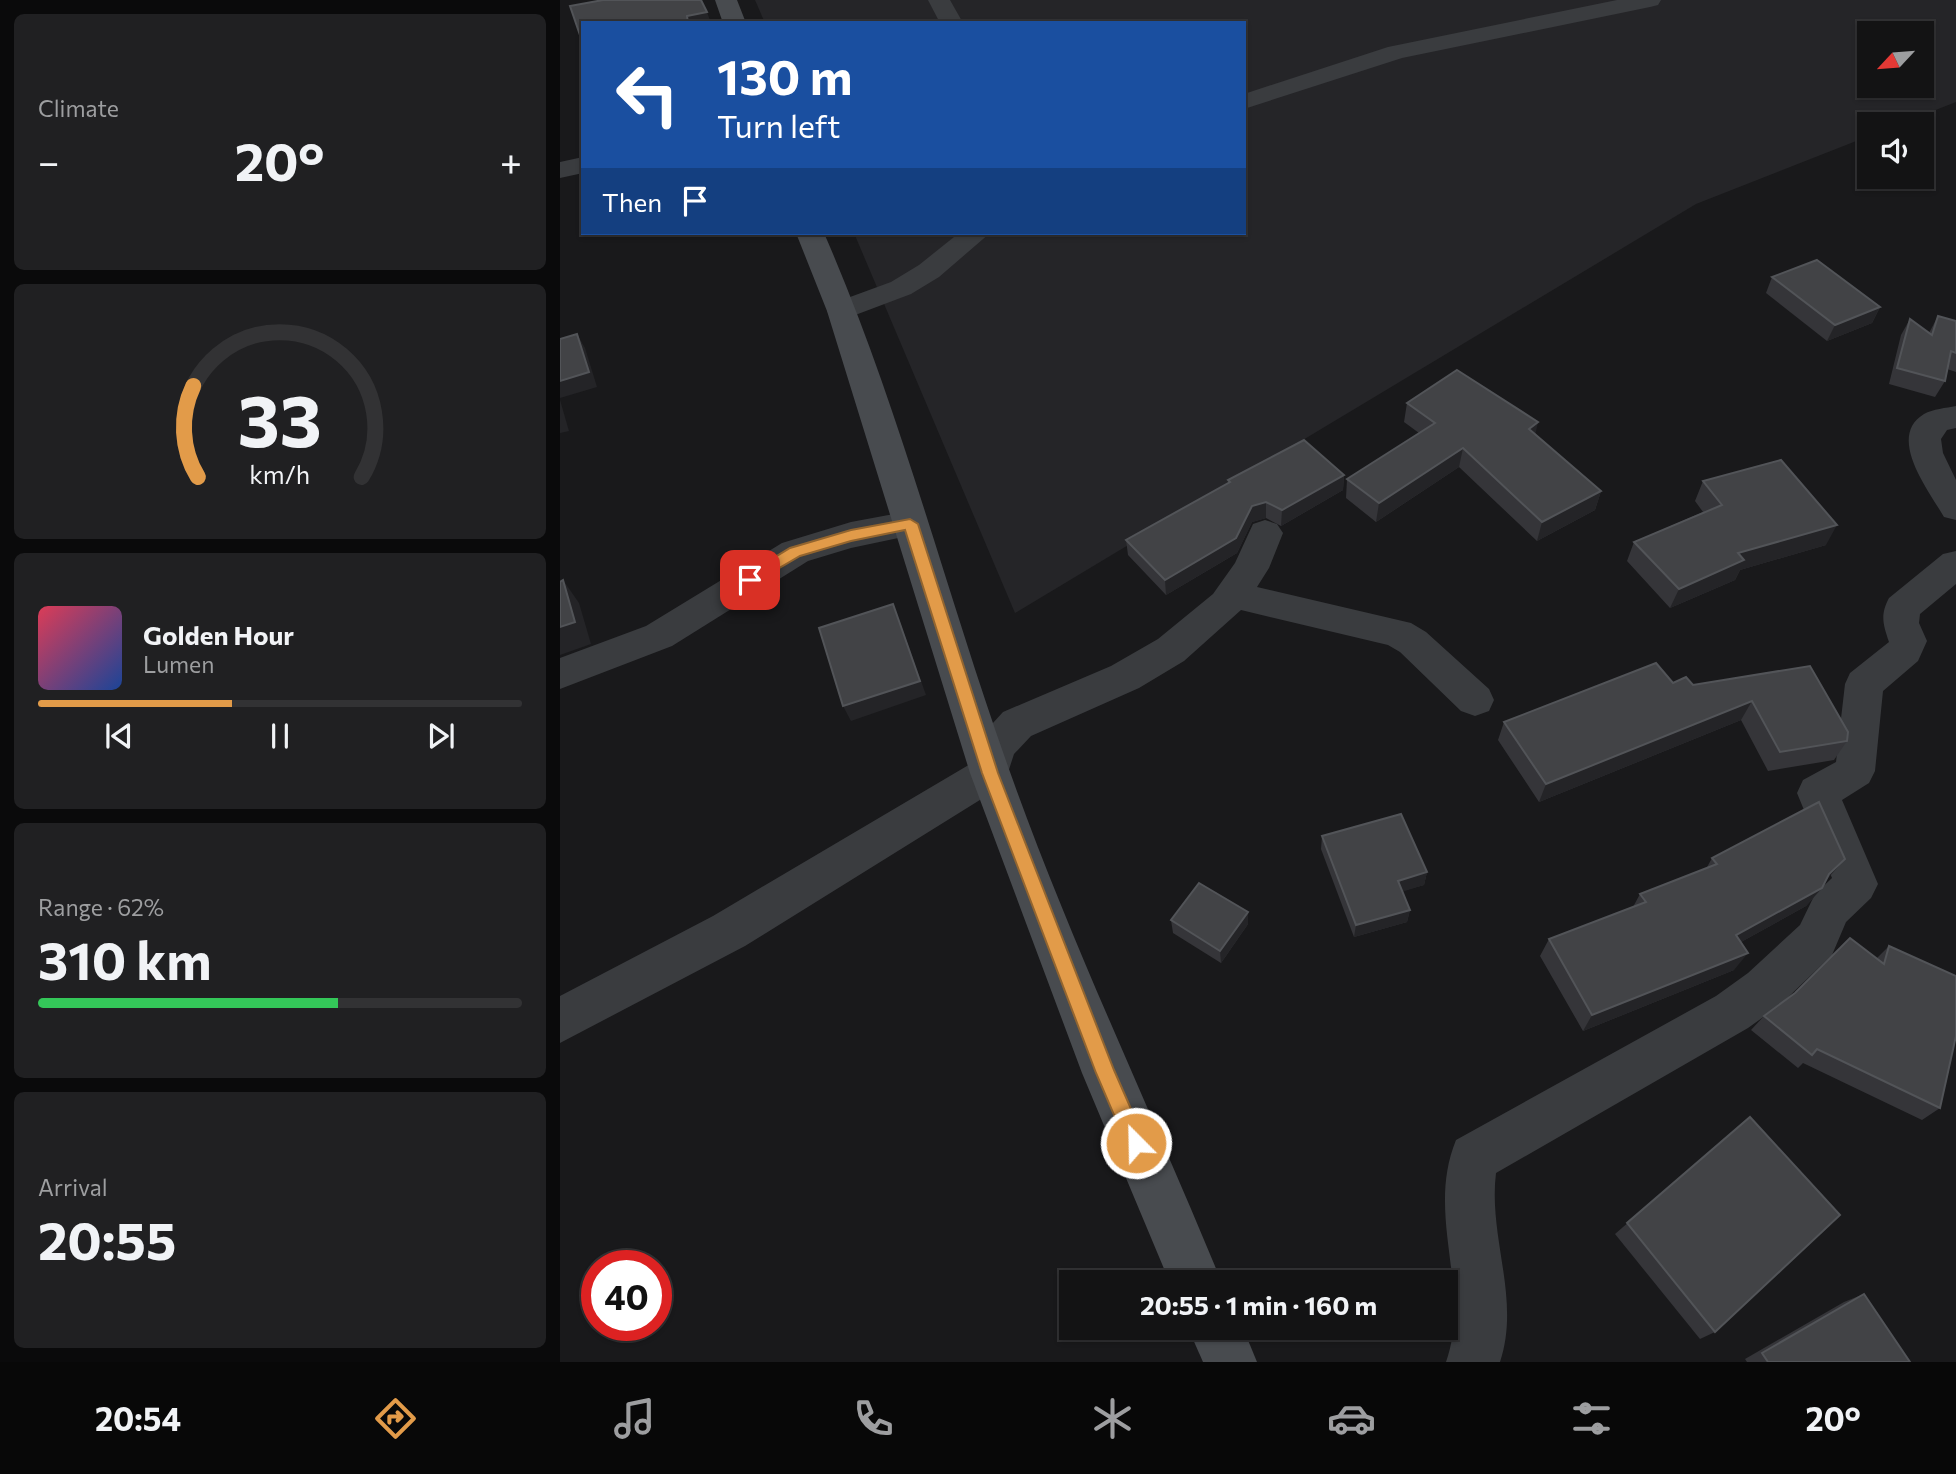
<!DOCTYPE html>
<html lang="en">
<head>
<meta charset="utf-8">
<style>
  :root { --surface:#131314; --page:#202022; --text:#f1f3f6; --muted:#9d9ea0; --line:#323234; --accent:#e29b49 }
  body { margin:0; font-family:Commissioner,sans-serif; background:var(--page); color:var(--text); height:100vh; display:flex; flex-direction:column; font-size:26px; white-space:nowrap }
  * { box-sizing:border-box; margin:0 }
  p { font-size:23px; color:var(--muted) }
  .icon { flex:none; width:38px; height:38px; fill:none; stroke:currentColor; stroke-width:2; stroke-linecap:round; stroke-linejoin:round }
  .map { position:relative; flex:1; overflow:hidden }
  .drawer { display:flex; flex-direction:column; gap:14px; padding:14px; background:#0a0a0b; width:560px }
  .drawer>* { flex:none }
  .guide { position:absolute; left:21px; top:21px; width:665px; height:214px; border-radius:0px; box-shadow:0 2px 5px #0004,0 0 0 2px var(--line); background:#1a4fa0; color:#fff; overflow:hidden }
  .needle { width:46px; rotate:244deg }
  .tools { position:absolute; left:1297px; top:21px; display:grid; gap:14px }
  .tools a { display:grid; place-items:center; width:77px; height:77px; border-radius:0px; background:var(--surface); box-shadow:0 2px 5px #0004,0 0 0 2px var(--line); font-size:35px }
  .speed { position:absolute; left:21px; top:1250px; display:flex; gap:14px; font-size:35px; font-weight:700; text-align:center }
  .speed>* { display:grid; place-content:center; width:91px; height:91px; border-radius:50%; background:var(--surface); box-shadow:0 2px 5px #0004,0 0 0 2px var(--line); line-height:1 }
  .speed .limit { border:10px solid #d22; background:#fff; color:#111 }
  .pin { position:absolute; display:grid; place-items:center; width:60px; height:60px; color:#fff; margin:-30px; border-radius:14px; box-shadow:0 4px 10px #0006 }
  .me { position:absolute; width:77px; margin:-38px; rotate:337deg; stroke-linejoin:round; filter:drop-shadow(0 0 5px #0008) }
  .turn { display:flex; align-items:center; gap:24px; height:147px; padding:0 21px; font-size:32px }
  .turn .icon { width:91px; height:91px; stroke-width:2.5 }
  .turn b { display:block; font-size:49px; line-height:60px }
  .then { display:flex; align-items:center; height:66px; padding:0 21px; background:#0003; gap:14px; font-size:26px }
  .big { font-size:52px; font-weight:700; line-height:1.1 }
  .drawer .tile { flex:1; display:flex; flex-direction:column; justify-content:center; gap:10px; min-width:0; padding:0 24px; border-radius:10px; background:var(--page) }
  .drawer .dial { align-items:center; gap:0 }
  .dial svg { height:182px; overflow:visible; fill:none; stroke:var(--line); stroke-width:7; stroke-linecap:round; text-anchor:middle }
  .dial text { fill:var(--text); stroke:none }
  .song { display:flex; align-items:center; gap:21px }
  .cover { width:84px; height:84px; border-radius:10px; background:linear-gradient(135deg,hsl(350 70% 55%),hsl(220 70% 35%)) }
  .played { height:7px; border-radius:4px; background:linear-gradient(90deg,var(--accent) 40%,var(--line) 40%) }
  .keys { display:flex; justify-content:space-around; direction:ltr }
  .heat { display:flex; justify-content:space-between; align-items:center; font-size:38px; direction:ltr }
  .charge { height:10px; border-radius:5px; background:linear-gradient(90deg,#34c759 62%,var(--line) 0) }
  .trip { position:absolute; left:499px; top:1270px; width:399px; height:70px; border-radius:0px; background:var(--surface); box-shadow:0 2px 5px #0004,0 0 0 2px var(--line); font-weight:700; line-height:70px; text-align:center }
  .dock { display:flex; height:112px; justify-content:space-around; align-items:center; background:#080808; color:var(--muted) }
  .dock .icon { width:49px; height:49px }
  .dock .selected { color:var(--accent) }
  .dock b { font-size:32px; color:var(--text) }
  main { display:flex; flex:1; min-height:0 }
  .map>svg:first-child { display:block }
  .built { fill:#252528; fill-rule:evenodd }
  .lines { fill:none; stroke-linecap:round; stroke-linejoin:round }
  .street { fill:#3a3c3f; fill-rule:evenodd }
  .secondary { fill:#484b4f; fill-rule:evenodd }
  .wall { fill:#353539 }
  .shaded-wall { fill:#242427 }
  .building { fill:#424346; stroke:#525458; stroke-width:2 }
  .route { fill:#e29b49; stroke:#93652f; stroke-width:2 }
</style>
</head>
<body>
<main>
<section class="drawer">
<div class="tile"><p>Climate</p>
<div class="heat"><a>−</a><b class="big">20°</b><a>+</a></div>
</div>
<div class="tile dial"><svg viewBox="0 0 100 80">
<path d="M14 69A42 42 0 1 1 86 69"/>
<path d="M14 69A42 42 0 0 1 12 29" stroke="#e29b49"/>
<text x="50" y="56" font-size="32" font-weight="700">33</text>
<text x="50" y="72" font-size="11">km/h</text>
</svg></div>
<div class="tile">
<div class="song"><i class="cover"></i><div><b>Golden Hour</b><p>Lumen</p></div></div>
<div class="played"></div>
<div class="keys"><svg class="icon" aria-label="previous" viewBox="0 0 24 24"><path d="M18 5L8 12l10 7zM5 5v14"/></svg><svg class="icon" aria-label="pause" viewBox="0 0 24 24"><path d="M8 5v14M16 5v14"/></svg><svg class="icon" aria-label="next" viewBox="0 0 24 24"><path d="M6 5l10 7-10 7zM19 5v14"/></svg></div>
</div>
<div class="tile"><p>Range · 62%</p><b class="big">310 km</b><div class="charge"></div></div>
<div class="tile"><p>Arrival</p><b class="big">20:55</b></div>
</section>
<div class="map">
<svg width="1396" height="1362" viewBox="0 0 1396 1362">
  <rect width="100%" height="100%" fill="#19191b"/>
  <path class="built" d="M 195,0 L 1396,0 L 1396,102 L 1340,124 L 1309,124 L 1309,136 L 1136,204 L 455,613 L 294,233 L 684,233 L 684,23 L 205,23 ZM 1309,33 L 1362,33 L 1362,86 L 1309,86 Z"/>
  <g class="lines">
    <g class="street">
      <polygon points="368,0 390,0 403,23 380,23"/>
      <polygon points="1057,0 1101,0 1098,5 1090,7 842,58 684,109 684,94 828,47"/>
      <polygon points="23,157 23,173 0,178 0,162"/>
      <polygon points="399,233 430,233 379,277 351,294 282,320 271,318 267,311 271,304 331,282 359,265"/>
      <path d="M 1396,406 L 1396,428 L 1387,430 L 1381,439 L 1383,453 L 1396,480 L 1396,520 L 1384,517 C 1369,491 1326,437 1364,414 C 1373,409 1386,408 1396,406 Z"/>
      <polygon points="350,511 362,515 367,524 362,533 291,548 248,561 112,646 0,689 0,658 86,626 222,543 291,522"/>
      <polygon points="705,520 717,524 723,533 709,568 697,587 851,623 866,632 929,689 934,700 929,711 915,716 901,711 840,652 828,645 681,610 624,661 579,688 471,736 454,754 444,785 185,946 0,1043 0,996 153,916 412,763 422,735 443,712 551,666 598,639 653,594 675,563 693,524"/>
      <path d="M 1396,551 L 1396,584 L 1360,614 L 1359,623 L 1367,641 L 1358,661 L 1323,691 L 1315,771 L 1309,783 L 1282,800 L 1318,884 L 1311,898 L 1286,922 L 1272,955 L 1220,1005 L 1188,1028 L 936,1173 C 928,1237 961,1299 940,1362 L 886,1362 C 912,1288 865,1216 896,1140 L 1156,996 L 1188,973 L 1240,925 L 1255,894 L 1272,878 L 1237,793 L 1243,780 L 1276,762 L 1285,684 L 1290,673 L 1329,642 C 1323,624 1320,615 1329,598 L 1383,554 Z"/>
    </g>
    <g class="secondary">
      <polygon points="155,0 177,0 186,23 163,23"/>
      <path d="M 236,233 L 264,233 C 340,407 386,593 450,772 C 512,946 592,1112 662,1283 L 610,1283 L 522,1073 L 410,773 L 267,311 Z"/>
      <polygon points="628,1328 683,1328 697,1362 643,1362"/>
    </g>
  </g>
  <g class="wall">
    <polygon points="1212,277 1320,307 1312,323 1267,341 1206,293"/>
    <polygon points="1378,316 1396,321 1396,372 1387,369 1385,381 1375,397 1329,384 1341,335 1350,319 1369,333"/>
    <polygon points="847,403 975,434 1041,491 1035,510 977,541 899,467 816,522 786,498 787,479 859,433 844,422"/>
    <polygon points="784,475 783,490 721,526 706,518 692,522 677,553 606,595 568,555 566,540 668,483 668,480"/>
    <polygon points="1143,481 1266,545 1180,570 1175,580 1110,608 1067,561 1074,542 1143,512 1135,501"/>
    <polygon points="1250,666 1287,741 1274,760 1208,771 1181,720 979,802 938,740 944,722 1113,683 1133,685"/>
    <polygon points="762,836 867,872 864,885 842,891 850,910 847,922 794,937 761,849"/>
    <polygon points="1152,858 1285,859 1265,881 1262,888 1246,906 1181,942 1174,970 1023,1031 980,956 989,939 1073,907 1080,894 1146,869"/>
    <polygon points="611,920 688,924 661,963 613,933"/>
    <polygon points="1329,946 1380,1108 1362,1120 1243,1063 1238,1068 1191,1030 1204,1016 1317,958"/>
    <polygon points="1190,1117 1155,1332 1140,1339 1055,1234"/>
    <polygon points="1304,1294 1350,1362 1187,1362 1185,1359 1284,1302"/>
  </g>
  <g class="shaded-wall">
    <polygon points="147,12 151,23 128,23 127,16"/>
    <polygon points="1320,307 1312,323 1267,341 1275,325"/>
    <polygon points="17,334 25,348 37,387 0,398 0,381"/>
    <polygon points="0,400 9,431 0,433"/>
    <polygon points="978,422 974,441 969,429"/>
    <polygon points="903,448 899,467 816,522 819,503"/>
    <polygon points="784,475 783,490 721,526 722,510"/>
    <polygon points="1041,491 1035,510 977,541 982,522"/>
    <polygon points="706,502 706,518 692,522 677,553 606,595 605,580 692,506"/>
    <polygon points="1277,525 1266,545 1180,570 1175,580 1110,608 1119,589 1178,553"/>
    <polygon points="3,580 19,603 31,644 0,655 0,627"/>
    <polygon points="339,619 366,695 291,721 283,706"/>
    <polygon points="1192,701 1181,720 979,802 986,784"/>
    <polygon points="1285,859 1269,877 1253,892 1269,874"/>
    <polygon points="867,872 864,885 835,894 838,881"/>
    <polygon points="1262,888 1246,906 1163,952 1176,935"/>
    <polygon points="850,910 847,922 794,937 796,925"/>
    <polygon points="688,912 688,924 661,963 660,951"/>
    <polygon points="1188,953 1174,970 1023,1031 1032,1015"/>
  </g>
  <g class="building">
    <polygon points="43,0 141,0 147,12 127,16 128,23 23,23 22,41 10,6"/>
    <polygon points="1257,260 1320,307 1275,325 1212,277"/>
    <polygon points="1378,316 1396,321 1396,353 1391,351 1385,381 1337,368 1350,319 1372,335"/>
    <polygon points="17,334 29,372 0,381 0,339"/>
    <polygon points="897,370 978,422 969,429 1041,491 982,522 903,448 819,503 787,479 875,423 847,403"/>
    <polygon points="744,440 784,475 722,510 706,502 692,506 676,538 605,580 566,540 670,482 668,480"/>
    <polygon points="1221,460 1277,525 1178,553 1184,560 1119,589 1074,542 1162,505 1143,481"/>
    <polygon points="3,580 15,622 0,627 0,582"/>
    <polygon points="333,604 360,681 283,706 259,628"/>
    <polygon points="1096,663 1113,683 1126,677 1133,685 1250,666 1288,732 1287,741 1220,752 1192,701 986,784 944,722"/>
    <polygon points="1259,802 1285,859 1269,874 1262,888 1176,935 1188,953 1032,1015 989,939 1086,902 1080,894 1157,864 1152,858"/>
    <polygon points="841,814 867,872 838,881 850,910 796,925 762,836"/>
    <polygon points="639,883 688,912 660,951 611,920"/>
    <polygon points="1290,938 1324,964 1329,946 1396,976 1396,1036 1380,1108 1257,1049 1252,1055 1204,1016 1235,993"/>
    <polygon points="1190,1117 1280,1215 1155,1332 1067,1223"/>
    <polygon points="1304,1294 1350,1362 1208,1362 1202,1353"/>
  </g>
  <polygon class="route" points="350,519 358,524 438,773 554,1070 586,1143 583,1150 576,1153 569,1150 536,1073 422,773 345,530 291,541 240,556 190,585 182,580 184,576 230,548 291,530"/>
</svg>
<div class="tools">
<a><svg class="needle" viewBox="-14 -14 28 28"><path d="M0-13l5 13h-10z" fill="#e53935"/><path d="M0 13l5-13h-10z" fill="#9d9ea0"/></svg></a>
<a><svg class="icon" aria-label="sound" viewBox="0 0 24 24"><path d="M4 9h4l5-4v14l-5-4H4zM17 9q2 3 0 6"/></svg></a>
</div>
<div class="speed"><div class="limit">40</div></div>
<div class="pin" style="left:190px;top:580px;background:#d93025"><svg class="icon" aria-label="arrive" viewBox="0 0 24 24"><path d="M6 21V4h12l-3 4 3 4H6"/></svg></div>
<svg class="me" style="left:576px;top:1143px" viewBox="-20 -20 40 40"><circle r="17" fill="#e29b49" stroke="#fff" stroke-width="3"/><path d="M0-11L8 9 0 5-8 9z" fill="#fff"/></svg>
<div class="trip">20:55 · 1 min · 160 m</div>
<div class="guide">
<div class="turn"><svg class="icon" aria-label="left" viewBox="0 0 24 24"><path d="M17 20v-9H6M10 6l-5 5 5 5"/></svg><div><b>130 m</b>Turn left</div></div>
<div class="then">Then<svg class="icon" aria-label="arrive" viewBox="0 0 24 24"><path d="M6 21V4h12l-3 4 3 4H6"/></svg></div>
</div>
</div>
</main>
<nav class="dock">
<b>20:54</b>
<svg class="icon selected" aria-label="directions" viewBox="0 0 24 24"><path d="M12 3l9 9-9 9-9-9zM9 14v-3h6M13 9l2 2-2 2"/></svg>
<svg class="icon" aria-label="music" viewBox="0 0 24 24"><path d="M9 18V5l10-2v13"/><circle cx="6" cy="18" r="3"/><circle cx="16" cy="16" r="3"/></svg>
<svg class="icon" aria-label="phone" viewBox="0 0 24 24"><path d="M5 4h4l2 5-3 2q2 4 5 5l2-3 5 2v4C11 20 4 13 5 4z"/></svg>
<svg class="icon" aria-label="climate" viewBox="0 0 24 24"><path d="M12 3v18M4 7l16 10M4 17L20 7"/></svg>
<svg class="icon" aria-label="car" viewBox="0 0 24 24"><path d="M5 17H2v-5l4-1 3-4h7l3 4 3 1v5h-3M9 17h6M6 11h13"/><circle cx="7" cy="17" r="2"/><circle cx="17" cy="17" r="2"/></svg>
<svg class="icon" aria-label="filters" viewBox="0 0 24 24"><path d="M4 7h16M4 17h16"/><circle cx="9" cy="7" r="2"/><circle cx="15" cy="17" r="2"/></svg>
<b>20°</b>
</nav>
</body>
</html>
